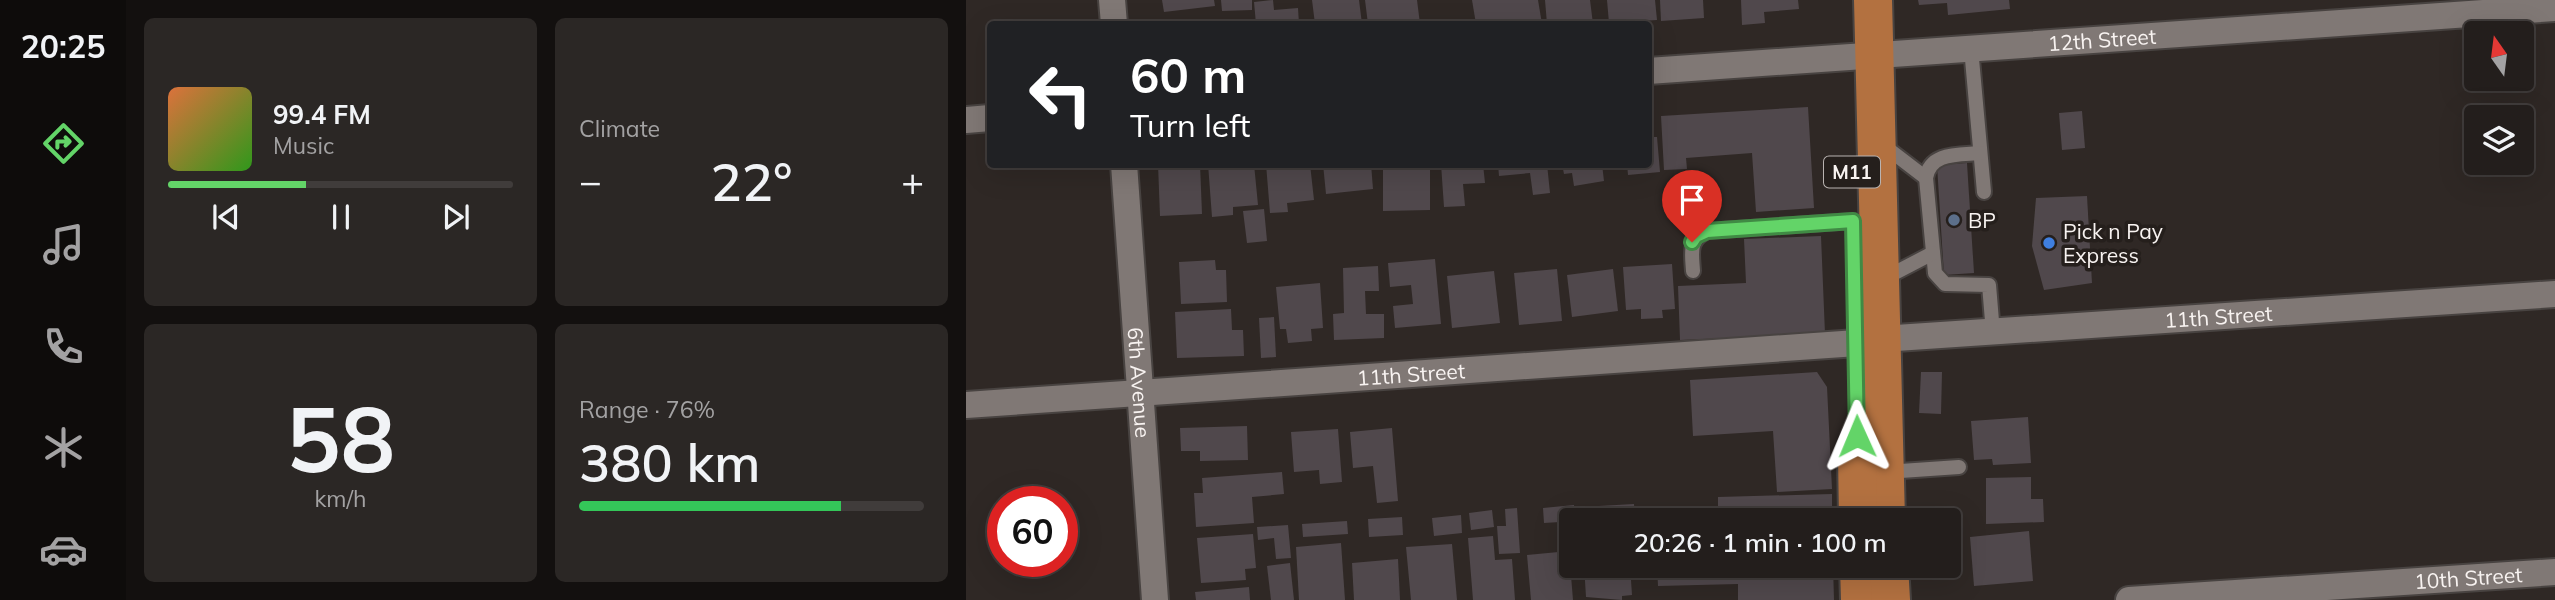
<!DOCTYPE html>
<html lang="en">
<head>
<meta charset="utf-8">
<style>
  :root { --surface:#231e1c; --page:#2b2725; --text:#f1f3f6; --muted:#a3a2a3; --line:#403c3b; --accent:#63d468 }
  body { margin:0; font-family:Mulish,sans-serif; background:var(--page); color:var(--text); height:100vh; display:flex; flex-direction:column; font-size:26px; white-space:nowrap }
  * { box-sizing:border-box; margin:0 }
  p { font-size:23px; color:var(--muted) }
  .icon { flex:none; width:38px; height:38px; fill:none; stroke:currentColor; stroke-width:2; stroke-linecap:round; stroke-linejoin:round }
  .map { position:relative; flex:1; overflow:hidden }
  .drawer { display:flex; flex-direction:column; gap:18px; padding:18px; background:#13100f; width:840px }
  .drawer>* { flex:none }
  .banner { position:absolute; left:21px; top:21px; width:665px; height:147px; border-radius:7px; box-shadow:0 7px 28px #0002,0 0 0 2px var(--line); background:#202124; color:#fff; overflow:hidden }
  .needle { width:46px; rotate:346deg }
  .fabs { position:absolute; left:1498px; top:21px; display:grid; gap:14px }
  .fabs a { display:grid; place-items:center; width:70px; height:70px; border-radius:7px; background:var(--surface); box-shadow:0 7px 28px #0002,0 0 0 2px var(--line); font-size:35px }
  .speed { position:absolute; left:21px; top:486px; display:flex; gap:14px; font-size:35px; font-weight:700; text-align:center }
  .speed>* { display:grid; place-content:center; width:91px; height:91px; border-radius:50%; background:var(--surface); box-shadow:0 7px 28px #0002,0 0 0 2px var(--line); line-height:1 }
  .speed .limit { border:10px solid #d22; background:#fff; color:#111 }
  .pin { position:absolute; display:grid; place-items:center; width:60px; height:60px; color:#fff; margin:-72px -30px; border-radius:50% 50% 50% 0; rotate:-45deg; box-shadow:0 0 7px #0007 }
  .pin .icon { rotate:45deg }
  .me { position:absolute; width:77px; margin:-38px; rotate:359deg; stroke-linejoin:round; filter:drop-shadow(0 0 5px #0008) }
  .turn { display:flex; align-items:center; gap:24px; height:147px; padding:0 28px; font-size:32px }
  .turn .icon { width:91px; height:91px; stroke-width:2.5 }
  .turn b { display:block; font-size:49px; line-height:60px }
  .big { font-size:52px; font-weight:600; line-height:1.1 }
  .drawer .card { flex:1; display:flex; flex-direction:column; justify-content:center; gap:10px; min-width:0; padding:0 24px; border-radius:10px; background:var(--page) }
  .drawer .dial { align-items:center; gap:0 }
  .dial b { font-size:91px; line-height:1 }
  .song { display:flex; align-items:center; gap:21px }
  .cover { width:84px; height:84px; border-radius:10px; background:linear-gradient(135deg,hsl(20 70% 55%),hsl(110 70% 35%)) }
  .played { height:7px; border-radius:4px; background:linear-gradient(90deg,var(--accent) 40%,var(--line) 40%) }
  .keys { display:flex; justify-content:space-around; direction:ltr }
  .heat { display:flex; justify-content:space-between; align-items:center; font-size:38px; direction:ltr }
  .charge { height:10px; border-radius:5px; background:linear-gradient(90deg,#34c759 76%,var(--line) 0) }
  .drawer .tiles { flex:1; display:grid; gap:18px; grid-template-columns:repeat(2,1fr) }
  .trip { position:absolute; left:593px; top:508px; width:402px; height:70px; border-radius:7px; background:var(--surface); box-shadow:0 7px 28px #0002,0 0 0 2px var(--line); font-weight:600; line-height:70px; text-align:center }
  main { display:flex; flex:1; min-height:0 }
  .dock { display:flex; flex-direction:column; width:126px; justify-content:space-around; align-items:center; background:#0e0c0b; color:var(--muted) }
  .dock .icon { width:49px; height:49px }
  .dock .current { color:var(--accent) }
  .dock b { font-size:32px; color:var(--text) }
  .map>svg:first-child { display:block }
  .building { fill:#50484c }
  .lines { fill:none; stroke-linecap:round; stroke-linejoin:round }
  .lane-casing { stroke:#484341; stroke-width:18 }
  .street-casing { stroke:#484341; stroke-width:30 }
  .primary-casing { stroke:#484341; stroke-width:42 }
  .lane { stroke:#807875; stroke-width:14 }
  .street { stroke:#807875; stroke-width:26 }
  .primary { stroke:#b37140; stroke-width:38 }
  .route-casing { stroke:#408a44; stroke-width:18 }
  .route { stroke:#63d468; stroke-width:12 }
  .service-dot { fill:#5c6f8a; stroke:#251f1c; stroke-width:2.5 }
  .shop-dot { fill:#3f7fe0; stroke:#251f1c; stroke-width:2.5 }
  .labels { text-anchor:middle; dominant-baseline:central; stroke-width:7; stroke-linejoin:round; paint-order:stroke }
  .shield { fill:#251f1c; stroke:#b9b3b1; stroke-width:2 }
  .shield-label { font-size:19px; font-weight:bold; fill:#f8f3f1 }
  .street-label { font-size:21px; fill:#f8f3f1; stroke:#251f1c }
  .poi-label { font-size:21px; fill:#f8f3f1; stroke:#251f1c; text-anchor:start }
</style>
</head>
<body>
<main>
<nav class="dock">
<b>20:25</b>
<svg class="icon current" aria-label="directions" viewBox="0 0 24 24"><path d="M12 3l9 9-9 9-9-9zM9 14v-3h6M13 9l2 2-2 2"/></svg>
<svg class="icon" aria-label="music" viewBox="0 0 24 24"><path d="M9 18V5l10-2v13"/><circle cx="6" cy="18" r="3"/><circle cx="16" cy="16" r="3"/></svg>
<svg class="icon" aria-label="phone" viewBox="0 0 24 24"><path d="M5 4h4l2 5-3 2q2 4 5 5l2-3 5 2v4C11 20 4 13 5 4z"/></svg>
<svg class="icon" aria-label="climate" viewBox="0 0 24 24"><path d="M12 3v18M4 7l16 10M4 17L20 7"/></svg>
<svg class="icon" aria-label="car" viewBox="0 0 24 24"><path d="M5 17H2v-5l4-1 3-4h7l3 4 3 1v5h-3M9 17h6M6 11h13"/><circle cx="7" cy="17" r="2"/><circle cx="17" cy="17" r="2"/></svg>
</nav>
<section class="drawer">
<div class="tiles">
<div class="card">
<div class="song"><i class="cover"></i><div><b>99.4 FM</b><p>Music</p></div></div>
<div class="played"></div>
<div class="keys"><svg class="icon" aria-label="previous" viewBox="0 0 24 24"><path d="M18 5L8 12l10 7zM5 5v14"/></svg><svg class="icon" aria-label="pause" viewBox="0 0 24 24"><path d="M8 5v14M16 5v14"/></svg><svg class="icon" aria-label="next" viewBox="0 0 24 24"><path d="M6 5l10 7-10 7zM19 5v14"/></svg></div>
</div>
<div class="card"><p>Climate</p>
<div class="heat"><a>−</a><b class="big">22°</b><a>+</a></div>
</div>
<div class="card dial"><b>58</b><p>km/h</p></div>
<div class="card"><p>Range · 76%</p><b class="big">380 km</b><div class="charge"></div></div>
</div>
</section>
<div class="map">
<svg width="1589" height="600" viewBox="0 0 1589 600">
  <rect width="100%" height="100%" fill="#2f2825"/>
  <g class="building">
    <polygon points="196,0 248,0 249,6 198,12"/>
    <polygon points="255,0 286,0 286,10 256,11"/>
    <polygon points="307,0 308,10 332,8 333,24 290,24 288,2"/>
    <polygon points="346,0 393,0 396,24 349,24"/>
    <polygon points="399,0 451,0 454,24 402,24"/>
    <polygon points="506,0 572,0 576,24 510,24"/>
    <polygon points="579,0 624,0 627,24 581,24"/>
    <polygon points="641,0 689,0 691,20 643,23"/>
    <polygon points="694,0 737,0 738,18 695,21"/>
    <polygon points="775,0 832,0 833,9 798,12 799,23 776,25"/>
    <polygon points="952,0 1043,0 1044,9 982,15 981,3 953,5"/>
    <polygon points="284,19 285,24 266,24 266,21"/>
    <polygon points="237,20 238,24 207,24 207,23"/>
    <polygon points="842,107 848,208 790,212 786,153 720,158 721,169 698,170 695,116"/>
    <polygon points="1116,111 1119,148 1096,150 1093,113"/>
    <polygon points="682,137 691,137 694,172 662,175 661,164 682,164"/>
    <polygon points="1001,163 1008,273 978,275 971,165"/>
    <polygon points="192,164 234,164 236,214 194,216"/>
    <polygon points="242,164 288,164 292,205 267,207 267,215 246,217"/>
    <polygon points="300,164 344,164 348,200 321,203 322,212 304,213"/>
    <polygon points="357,164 405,164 407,189 360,194"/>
    <polygon points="417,164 464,164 464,210 417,211"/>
    <polygon points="475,164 517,164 519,183 497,184 499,206 478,207"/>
    <polygon points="532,164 581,164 584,193 567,195 564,173 533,176"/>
    <polygon points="596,164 636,164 638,181 608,186 606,173 598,174"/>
    <polygon points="1121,196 1126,283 1078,290 1066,246 1070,198"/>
    <polygon points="298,209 301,241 281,243 277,211"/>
    <polygon points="855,236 859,334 714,340 712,286 780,283 778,239"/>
    <polygon points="469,259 475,324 429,328 427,306 447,304 445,285 424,287 422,263"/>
    <polygon points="249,260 250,270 260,270 261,302 215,304 213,262"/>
    <polygon points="706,264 709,309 696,310 697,318 675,319 675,309 660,310 657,267"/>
    <polygon points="412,266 413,291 399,291 400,314 418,314 418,338 368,340 367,314 378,313 377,268"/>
    <polygon points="591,269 596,321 553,325 548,273"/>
    <polygon points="647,269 652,311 606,317 601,275"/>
    <polygon points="528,271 534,323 486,328 481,276"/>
    <polygon points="354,283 357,328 345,329 346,341 322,343 320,329 314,329 310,287"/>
    <polygon points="265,309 266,330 277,330 278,356 211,358 209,312"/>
    <polygon points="308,317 310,357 295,358 293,318"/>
    <polygon points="851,372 861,387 866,489 811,492 807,431 727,436 724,380"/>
    <polygon points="955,372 976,372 975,414 953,413"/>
    <polygon points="1062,417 1065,463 1027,465 1026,459 1008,460 1005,421"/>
    <polygon points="281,426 282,460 234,461 234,451 215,451 214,428"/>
    <polygon points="426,428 432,501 411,503 407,466 387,468 384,432"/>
    <polygon points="372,429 376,482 354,484 353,470 328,472 325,432"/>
    <polygon points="316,472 318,494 286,497 288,523 230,527 228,493 237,493 236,478"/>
    <polygon points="1065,477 1065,499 1077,499 1078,522 1020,524 1020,478"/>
    <polygon points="866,494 866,520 690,520 690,515 752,514 752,497"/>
    <polygon points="668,504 669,520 615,520 615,507"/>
    <polygon points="608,505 609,520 606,520 606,530 595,530 594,522 578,523 577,508"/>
    <polygon points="551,508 554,553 533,554 531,526 540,526 539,509"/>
    <polygon points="526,510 528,527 505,530 503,513"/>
    <polygon points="495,515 496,533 468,536 466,518"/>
    <polygon points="436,517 437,535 403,537 402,519"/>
    <polygon points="381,521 382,534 337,537 336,524"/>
    <polygon points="322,525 325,558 310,559 308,538 292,540 291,527"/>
    <polygon points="1063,531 1067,581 1008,586 1004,537"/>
    <polygon points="287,534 290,568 279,569 280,580 235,583 231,538"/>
    <polygon points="527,536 529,560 546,559 549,600 507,600 502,538"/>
    <polygon points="375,543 379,600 333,600 330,547"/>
    <polygon points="486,544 491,600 445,600 440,547"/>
    <polygon points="603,551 607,600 565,600 561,555"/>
    <polygon points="432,559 434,600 388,600 386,563"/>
    <polygon points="324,563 328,600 305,600 301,566"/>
    <polygon points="618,565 664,565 666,595 656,596 656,600 620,597"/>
    <polygon points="691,565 867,565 868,600 772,600 772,584 692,586"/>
    <polygon points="283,587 284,600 230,600 229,592"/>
  </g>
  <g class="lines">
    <g class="lane-casing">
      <g id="lane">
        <polyline points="1005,48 1018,192"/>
        <polyline points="917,145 960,178"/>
        <path d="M 1014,153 C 992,155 964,152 960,178 L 969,273 L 979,284 L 1023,285 L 1027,333"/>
        <path d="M 727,271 C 726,253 722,240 741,231 L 887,221"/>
        <polyline points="919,278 967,253"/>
        <polyline points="920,472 993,467"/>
      </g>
    </g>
    <g class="street-casing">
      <g id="street">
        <polyline points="146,0 148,24"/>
        <path id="s1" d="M 682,71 L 1589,8"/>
        <polyline points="0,120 24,118"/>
        <path id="s2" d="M 158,164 L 189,600"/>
        <path id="s3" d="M 915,339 L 1589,294"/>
        <path id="s4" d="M 0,405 L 891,343"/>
        <path id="s5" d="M 1163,600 L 1589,572"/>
      </g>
    </g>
    <g class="primary-casing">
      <g id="primary">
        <polyline points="907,0 920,520"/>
        <polyline points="891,453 892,520"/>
        <polyline points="893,565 894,600"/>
        <polyline points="923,565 925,600"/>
      </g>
    </g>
    <use href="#lane" class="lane"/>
    <use href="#street" class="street"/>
    <use href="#primary" class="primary"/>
  </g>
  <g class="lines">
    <g class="route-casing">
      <polyline id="route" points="726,242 730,236 741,231 887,221 891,436"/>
    </g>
    <use href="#route" class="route"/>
  </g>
  <circle class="service-dot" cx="988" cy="220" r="7"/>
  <circle class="shop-dot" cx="1083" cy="243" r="7"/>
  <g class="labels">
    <rect class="shield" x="858" y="156.5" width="56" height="31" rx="5"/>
    <g class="shield-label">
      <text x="886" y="172">M11</text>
    </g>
    <g class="street-label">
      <text stroke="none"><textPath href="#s1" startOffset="455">12th Street</textPath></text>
      <text stroke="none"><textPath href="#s3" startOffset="338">11th Street</textPath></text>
      <text stroke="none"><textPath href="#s4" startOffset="446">11th Street</textPath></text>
      <text stroke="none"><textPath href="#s2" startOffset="219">6th Avenue</textPath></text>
      <text stroke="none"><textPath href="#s5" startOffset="340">10th Street</textPath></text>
    </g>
    <g class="poi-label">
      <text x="1002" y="220">BP</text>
      <text x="1097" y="231">Pick n Pay<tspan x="1097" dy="24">Express</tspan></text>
    </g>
  </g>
</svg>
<div class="fabs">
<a><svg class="needle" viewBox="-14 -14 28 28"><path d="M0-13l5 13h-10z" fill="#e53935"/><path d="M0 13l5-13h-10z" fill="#a3a2a3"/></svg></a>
<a><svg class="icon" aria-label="layers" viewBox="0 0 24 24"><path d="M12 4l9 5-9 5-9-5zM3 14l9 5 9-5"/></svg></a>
</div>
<div class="speed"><div class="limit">60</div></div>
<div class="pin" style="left:726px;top:242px;background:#d93025"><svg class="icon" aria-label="arrive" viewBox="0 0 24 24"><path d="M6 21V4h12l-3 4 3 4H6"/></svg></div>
<svg class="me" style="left:891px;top:436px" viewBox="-20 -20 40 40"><path d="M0-17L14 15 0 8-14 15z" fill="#63d468" stroke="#fff" stroke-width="4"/></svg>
<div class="trip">20:26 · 1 min · 100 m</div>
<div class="banner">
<div class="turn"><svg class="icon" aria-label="left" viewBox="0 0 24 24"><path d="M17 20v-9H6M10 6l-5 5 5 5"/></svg><div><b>60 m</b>Turn left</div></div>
</div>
</div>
</main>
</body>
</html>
